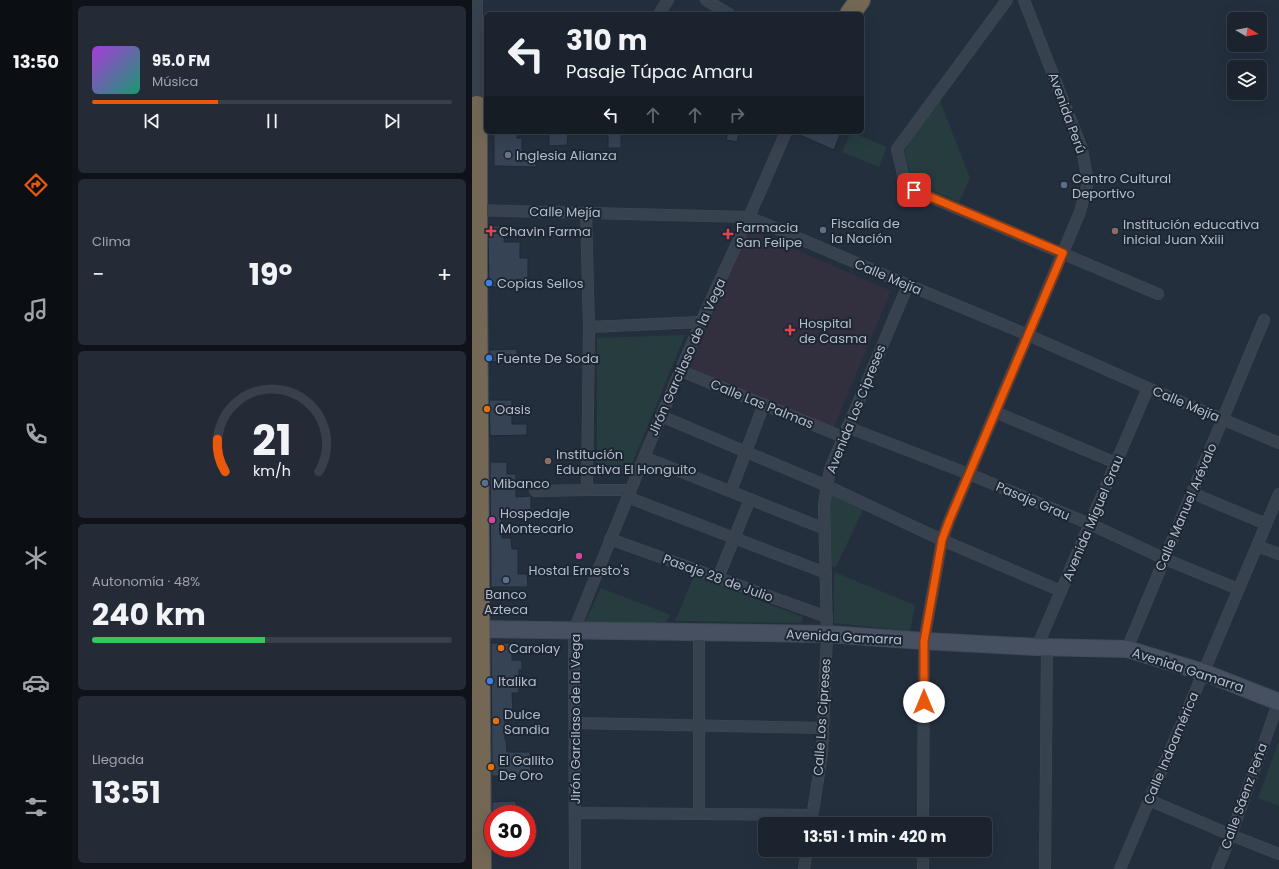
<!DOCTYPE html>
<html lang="es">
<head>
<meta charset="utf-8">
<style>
  :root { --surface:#1b232e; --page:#242b36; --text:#f1f3f6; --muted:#a0a4aa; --line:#39404a; --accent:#ea580c }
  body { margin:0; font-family:Poppins,sans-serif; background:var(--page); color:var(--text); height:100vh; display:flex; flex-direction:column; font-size:15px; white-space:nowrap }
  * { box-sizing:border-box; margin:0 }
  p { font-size:13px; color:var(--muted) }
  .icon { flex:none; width:22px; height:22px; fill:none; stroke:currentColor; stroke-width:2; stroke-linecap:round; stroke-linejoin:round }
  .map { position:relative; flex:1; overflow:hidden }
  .sheet { display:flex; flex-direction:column; gap:6px; padding:6px; background:#0f1319; width:400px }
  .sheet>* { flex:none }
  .top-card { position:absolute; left:12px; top:12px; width:380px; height:122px; border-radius:6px; box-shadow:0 4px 16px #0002,0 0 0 1px var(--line); background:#1b232e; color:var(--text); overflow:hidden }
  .needle { width:26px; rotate:99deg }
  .controls { position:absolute; left:755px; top:12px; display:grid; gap:8px }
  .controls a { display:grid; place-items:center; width:40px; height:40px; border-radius:6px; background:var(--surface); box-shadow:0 4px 16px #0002,0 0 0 1px var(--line); font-size:20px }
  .speed { position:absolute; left:12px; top:805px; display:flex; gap:8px; font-size:20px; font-weight:700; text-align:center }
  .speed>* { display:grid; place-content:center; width:52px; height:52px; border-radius:50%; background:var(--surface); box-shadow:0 4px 16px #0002,0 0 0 1px var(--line); line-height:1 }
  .speed .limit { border:6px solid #d22; background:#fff; color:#111 }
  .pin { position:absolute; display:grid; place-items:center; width:34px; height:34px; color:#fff; margin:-17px; border-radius:8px; box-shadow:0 2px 6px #0006 }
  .me { position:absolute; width:44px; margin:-22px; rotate:0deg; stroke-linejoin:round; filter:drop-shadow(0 0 3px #0008) }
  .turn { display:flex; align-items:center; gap:14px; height:84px; padding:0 16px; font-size:18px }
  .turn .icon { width:52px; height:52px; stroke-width:2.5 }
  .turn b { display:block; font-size:28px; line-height:34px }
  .lanes { display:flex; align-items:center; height:38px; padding:0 16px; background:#0003; justify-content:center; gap:20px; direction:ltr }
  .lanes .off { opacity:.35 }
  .big { font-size:30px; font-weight:700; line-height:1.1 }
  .sheet .card { flex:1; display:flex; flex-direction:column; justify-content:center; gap:6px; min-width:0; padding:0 14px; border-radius:6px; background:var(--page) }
  .sheet .dial { align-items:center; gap:0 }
  .dial svg { height:104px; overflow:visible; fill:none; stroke:var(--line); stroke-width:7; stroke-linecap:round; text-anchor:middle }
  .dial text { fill:var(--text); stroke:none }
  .song { display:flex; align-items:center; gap:12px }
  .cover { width:48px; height:48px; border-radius:6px; background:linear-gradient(135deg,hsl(280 70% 55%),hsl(160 70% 35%)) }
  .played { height:4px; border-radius:2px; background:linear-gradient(90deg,var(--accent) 35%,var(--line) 35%) }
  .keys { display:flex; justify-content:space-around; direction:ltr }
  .heat { display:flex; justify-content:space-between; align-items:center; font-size:22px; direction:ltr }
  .charge { height:6px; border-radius:3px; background:linear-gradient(90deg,#34c759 48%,var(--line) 0) }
  .trip { position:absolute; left:286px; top:817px; width:234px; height:40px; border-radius:6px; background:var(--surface); box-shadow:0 4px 16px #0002,0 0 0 1px var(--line); font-weight:700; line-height:40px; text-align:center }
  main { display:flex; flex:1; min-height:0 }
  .tabs { display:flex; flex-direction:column; width:72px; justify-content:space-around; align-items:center; background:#0b0e12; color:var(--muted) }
  .tabs .icon { width:28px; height:28px }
  .tabs .selected { color:var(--accent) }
  .tabs b { font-size:18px; color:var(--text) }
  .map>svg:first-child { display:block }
  .medical { fill:#32303f }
  .green { fill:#263c3f }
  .building { fill:#364354; stroke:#1f2835 }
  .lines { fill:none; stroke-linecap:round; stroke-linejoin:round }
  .street-casing { stroke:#414a57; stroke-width:12 }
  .secondary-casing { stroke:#414a57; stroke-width:18 }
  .highway-casing { stroke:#434c59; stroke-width:22 }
  .street { stroke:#38414e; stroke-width:11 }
  .secondary { stroke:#465061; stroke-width:16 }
  .highway { stroke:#746855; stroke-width:20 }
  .route-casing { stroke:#983908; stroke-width:10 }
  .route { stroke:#ea580c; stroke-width:7 }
  .worship-dot { fill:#6b7280; stroke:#1d2633; stroke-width:1.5 }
  .service-dot { fill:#5c6f8a; stroke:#1d2633; stroke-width:1.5 }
  .health-dot { fill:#e0444e; stroke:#1d2633; stroke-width:1.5 }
  .education-dot { fill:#8d6e63; stroke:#1d2633; stroke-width:1.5 }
  .shop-dot { fill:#3f7fe0; stroke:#1d2633; stroke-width:1.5 }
  .food-dot { fill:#e8710a; stroke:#1d2633; stroke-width:1.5 }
  .hotel-dot { fill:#d1479c; stroke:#1d2633; stroke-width:1.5 }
  .labels { text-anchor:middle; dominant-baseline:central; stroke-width:4; stroke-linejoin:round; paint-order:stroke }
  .street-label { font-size:13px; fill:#b4bcc9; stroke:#1d2633 }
  .poi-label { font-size:13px; fill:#b4bcc9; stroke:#1d2633; text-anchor:start }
</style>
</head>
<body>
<main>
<nav class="tabs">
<b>13:50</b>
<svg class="icon selected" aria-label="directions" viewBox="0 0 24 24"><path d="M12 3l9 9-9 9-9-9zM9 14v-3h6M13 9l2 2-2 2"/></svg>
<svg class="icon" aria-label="music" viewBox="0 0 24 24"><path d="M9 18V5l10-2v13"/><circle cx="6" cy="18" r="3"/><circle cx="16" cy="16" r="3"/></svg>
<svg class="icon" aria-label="phone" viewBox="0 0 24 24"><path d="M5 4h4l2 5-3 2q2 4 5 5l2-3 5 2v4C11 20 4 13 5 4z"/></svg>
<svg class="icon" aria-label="climate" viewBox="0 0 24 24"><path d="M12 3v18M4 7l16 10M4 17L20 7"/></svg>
<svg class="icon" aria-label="car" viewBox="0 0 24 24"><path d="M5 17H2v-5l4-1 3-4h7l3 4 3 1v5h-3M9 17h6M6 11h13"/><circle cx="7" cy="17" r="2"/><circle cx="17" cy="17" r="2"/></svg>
<svg class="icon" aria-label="filters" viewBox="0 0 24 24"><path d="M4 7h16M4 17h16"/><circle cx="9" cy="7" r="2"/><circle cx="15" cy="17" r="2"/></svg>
</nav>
<section class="sheet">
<div class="card">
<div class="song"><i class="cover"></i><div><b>95.0 FM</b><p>Música</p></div></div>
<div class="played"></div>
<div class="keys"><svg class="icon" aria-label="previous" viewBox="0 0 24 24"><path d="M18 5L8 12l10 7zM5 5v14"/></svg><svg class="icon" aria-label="pause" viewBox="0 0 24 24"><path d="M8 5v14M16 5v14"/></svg><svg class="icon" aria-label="next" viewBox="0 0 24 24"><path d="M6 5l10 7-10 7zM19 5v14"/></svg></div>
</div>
<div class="card"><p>Clima</p>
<div class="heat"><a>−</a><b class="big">19°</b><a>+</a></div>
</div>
<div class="card dial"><svg viewBox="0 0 100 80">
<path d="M14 69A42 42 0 1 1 86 69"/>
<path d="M14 69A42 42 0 0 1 8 44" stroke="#ea580c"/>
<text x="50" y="56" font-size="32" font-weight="700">21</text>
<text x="50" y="72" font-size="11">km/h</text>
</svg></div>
<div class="card"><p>Autonomía · 48%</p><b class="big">240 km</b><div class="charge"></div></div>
<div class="card"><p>Llegada</p><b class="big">13:51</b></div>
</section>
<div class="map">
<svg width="807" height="869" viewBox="0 0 807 869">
  <rect width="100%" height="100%" fill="#242f3e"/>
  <polygon class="medical" points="277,229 419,291 361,429 217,368"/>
  <g class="green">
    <polygon points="467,98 498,178 487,202 441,182 432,151"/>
    <polygon points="379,132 415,147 407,167 370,152"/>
    <polygon points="213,335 156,474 125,474 125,338"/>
    <polygon points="358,493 391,510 364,567 357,566"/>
    <polygon points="362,572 443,605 438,631 362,623"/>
    <polygon points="222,576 331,617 329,623 203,621"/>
    <polygon points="129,588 199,615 193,624 113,622"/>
    <polygon points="807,741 807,806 786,798"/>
  </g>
  <g class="building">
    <polygon points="22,132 45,132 45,138 50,138 50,159 64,159 64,167 22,166"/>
    <polygon points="77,132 96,132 95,145 77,146"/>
    <rect x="136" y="132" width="13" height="16"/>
    <polygon points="256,132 267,132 265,142 254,140"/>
    <polygon points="321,132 369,132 362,150"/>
    <polygon points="22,226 33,226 32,242 48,242 48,258 56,258 56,287 17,287 16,231"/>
    <polygon points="45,349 45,361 17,362 17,350"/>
    <polygon points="17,400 40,400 40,424 55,424 55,435 18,436"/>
    <polygon points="18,462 35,462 35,474 44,474 44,497 59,496 59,513 29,514 30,538 39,538 40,549 46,549 46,574 55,574 56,587 19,587"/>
    <polygon points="19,643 40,643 40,660 50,660 50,670 47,670 47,693 40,693 41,715 33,715 33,740 34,740 35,752 58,752 59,776 20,776"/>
    <polygon points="44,801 44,814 20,814 20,802"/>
  </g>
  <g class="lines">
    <g class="street-casing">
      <g id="street">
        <polyline points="234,0 257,14"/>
        <polyline points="535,0 425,149 434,187 686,294"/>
        <polyline points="187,14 196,0"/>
        <polyline points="5,106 5,0"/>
        <polyline points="1,210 277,217 436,285 556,335 676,388 807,443"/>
        <polyline points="114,213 117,327"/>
        <polyline points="209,371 371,437"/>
        <polyline points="523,412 644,463"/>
        <polyline points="189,416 355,486 470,540 589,591"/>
        <polyline points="375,427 497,474 618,524 693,559 766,589"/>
        <polyline points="172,457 353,529"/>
        <polyline points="158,490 115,490 117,327 229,322"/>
        <polyline points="63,491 115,490"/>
        <polyline points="259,491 292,404"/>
        <polyline points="720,493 794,524"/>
        <polyline points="155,497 354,573"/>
        <polyline points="138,539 355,617"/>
        <polyline points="785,546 807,554"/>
        <polyline points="246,578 278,499"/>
        <polyline points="565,647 676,388"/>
        <polyline points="655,649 792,320"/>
        <polyline points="103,723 351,728"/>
        <polyline points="677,800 759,835 807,854"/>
        <polyline points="103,813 340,815"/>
        <polyline points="227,814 227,632"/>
        <polyline points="339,824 350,754 355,634 352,504 358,469 436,285"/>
        <polyline points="451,824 452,641 470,540 477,521 608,212 616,182 610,149 552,0"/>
        <polyline points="103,869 102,630 172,457 229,322 277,217 314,132"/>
        <polyline points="332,869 335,850"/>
        <polyline points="451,869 451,850"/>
        <polyline points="573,869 575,647"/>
        <polyline points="648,869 807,494"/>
        <polyline points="745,869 759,835 807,701"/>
      </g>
    </g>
    <g class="secondary-casing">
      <polyline id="secondary" points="0,630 7,629 355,634 452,641 565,647 655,649 731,672 807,702"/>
    </g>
    <g class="highway-casing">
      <g id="highway">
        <polyline points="378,14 388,0"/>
        <polyline points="5,106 5,275 9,869"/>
      </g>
    </g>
    <use href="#street" class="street"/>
    <use href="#secondary" class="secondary"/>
    <use href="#highway" class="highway"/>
  </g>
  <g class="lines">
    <g class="route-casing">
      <polyline id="route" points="442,190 591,253 477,521 470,540 452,641 452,702"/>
    </g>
    <use href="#route" class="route"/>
  </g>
  <circle class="worship-dot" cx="36" cy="155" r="4"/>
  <g class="service-dot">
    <circle cx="592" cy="185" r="4"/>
    <circle cx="351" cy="230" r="4"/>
    <circle cx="13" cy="483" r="4"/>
    <circle cx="34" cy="580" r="4"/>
  </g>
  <g class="health-dot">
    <path d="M17 225h4v4h4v4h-4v4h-4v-4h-4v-4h4z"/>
    <path d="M254 228h4v4h4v4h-4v4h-4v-4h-4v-4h4z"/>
    <path d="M316 324h4v4h4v4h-4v4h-4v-4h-4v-4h4z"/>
  </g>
  <g class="education-dot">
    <circle cx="643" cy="231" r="4"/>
    <circle cx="76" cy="461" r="4"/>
  </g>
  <g class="shop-dot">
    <circle cx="17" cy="283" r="4"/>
    <circle cx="17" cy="358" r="4"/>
    <circle cx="18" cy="681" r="4"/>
  </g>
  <g class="food-dot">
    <circle cx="15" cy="409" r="4"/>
    <circle cx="29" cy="648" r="4"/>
    <circle cx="24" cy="721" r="4"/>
    <circle cx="19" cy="767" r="4"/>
  </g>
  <g class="hotel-dot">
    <circle cx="20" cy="520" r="4"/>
    <circle cx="107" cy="556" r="4"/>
  </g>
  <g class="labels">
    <g class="street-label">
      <text transform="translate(595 113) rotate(70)">Avenida Perú</text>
      <text transform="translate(93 212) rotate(1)">Calle Mejía</text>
      <text transform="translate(416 277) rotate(23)">Calle Mejía</text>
      <text transform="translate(215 357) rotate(-66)">Jirón Garcilaso de la Vega</text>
      <text transform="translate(290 404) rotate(22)">Calle Las Palmas</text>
      <text transform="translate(714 404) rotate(23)">Calle Mejía</text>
      <text transform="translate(384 409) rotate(-68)">Avenida Los Cipreses</text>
      <text transform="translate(561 501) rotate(23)">Pasaje Grau</text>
      <text transform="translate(714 507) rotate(-67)">Calle Manuel Arévalo</text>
      <text transform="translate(621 518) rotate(-67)">Avenida Miguel Grau</text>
      <text transform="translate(246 578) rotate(20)">Pasaje 28 de Julio</text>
      <text transform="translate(372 637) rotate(3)">Avenida Gamarra</text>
      <text transform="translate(716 670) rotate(18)">Avenida Gamarra</text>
      <text transform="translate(350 717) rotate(-86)">Calle Los Cipreses</text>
      <text transform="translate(103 719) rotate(-90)">Jirón Garcilaso de la Vega</text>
      <text transform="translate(699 748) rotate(-67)">Calle Indoamérica</text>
      <text transform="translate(772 796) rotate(-70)">Calle Sáenz Peña</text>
    </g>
    <g class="poi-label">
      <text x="44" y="155">Inglesia Alianza</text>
      <text x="600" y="178">Centro Cultural<tspan x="600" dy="15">Deportivo</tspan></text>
      <text x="359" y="223">Fiscalía de<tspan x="359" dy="15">la Nación</tspan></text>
      <text x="651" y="224">Institución educativa<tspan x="651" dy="15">inicial Juan Xxiii</tspan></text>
      <text x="264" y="227">Farmacia<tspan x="264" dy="15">San Felipe</tspan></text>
      <text x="27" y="231">Chavin Farma</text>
      <text x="25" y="283">Copias Sellos</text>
      <text x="327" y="323">Hospital<tspan x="327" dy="15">de Casma</tspan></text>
      <text x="25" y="358">Fuente De Soda</text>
      <text x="23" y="409">Oasis</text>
      <text x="84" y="454">Institución<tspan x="84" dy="15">Educativa El Honguito</tspan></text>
      <text x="21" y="483">Mibanco</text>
      <text x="28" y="513">Hospedaje<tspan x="28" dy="15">Montecarlo</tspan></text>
      <text x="107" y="570" text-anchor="middle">Hostal Ernesto's</text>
      <text x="34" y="594" text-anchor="middle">Banco<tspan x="34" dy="15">Azteca</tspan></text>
      <text x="37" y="648">Carolay</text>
      <text x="26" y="681">Italika</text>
      <text x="32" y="714">Dulce<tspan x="32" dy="15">Sandia</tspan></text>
      <text x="27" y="760">El Gallito<tspan x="27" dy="15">De Oro</tspan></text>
    </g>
  </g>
</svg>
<div class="controls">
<a><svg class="needle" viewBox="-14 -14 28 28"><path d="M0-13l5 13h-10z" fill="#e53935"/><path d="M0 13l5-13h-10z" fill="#a0a4aa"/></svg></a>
<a><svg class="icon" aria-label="layers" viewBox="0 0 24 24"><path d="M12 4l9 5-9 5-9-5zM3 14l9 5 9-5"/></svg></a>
</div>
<div class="speed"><div class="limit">30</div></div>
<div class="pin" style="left:442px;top:190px;background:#d93025"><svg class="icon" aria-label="arrive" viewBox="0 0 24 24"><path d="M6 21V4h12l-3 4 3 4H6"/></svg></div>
<svg class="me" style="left:452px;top:702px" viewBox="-20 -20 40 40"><circle r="19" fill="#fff"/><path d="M0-13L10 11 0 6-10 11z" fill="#ea580c"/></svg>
<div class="trip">13:51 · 1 min · 420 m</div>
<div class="top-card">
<div class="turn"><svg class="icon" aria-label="left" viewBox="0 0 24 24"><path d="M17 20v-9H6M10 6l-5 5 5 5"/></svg><div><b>310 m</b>Pasaje Túpac Amaru</div></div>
<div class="lanes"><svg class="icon" aria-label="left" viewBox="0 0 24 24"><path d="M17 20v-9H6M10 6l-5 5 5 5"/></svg><svg class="icon off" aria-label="ahead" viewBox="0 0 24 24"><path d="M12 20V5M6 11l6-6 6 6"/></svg><svg class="icon off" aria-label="ahead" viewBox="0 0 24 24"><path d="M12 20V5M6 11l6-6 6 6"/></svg><svg class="icon off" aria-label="right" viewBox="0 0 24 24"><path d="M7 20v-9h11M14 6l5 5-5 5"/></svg></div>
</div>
</div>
</main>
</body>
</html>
